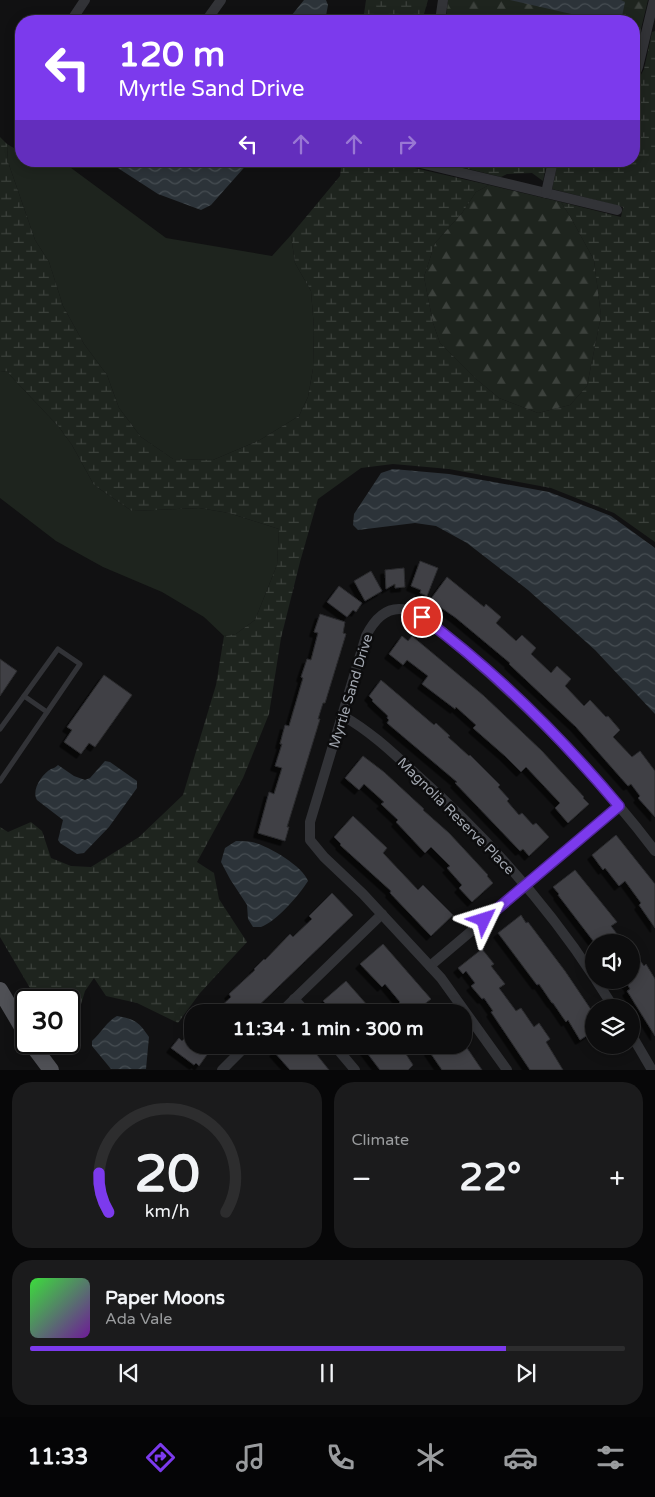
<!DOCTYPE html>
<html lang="en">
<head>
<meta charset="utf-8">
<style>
  :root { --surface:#0d0d0e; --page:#1b1b1c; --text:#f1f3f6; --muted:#9a9c9e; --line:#2d2d2e; --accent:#7c3aed }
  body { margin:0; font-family:"Varela Round",sans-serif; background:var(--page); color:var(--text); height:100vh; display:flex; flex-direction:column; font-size:19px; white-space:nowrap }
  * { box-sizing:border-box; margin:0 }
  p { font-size:16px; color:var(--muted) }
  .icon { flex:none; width:28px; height:28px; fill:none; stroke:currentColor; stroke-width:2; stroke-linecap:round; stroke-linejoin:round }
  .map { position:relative; height:1070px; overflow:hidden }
  .side { display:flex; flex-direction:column; gap:12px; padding:12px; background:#070708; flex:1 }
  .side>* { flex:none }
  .top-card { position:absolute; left:15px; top:15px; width:625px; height:152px; border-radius:20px; box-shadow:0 2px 12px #0003,0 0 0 1px var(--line); background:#7c3aed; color:#fff; overflow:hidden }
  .buttons { position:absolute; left:585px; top:934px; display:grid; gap:10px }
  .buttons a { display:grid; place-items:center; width:55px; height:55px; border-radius:50%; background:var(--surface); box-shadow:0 2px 12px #0003,0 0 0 1px var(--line); font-size:25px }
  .speed { position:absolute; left:15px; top:989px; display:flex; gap:10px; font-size:25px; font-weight:700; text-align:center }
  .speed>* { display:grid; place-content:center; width:65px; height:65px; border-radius:50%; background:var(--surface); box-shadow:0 2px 12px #0003,0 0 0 1px var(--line); line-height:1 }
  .speed .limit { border:2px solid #111; border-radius:8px; background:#fff; color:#111 }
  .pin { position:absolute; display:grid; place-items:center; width:42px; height:42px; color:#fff; margin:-21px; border:2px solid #fff; border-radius:50%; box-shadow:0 1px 5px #0007 }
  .me { position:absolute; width:55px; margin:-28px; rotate:49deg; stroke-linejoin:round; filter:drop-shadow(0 0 4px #0008) }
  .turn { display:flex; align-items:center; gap:18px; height:105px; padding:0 20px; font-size:22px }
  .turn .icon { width:65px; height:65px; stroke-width:2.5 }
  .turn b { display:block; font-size:35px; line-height:42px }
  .lanes { display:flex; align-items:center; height:48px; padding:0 20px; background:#0003; justify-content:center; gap:25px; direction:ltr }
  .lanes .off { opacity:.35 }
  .big { font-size:38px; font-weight:800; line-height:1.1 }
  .side .widget { flex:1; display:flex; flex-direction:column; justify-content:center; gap:8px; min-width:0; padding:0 18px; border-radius:20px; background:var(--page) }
  .side .dial { align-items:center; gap:0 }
  .dial svg { height:130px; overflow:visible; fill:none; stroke:var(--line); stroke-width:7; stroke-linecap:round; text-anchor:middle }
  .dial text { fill:var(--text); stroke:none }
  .song { display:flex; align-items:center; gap:15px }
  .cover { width:60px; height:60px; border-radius:8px; background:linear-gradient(135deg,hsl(120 70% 55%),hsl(280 70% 35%)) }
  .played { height:5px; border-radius:2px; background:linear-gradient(90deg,var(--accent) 80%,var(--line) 80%) }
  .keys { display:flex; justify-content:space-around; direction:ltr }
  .heat { display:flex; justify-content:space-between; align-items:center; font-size:28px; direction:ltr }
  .side .tiles { flex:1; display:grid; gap:12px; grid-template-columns:1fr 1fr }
  .widget:last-child { grid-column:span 2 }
  .trip { position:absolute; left:184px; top:1004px; width:288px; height:50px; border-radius:20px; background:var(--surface); box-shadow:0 2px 12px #0003,0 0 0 1px var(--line); font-weight:800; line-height:50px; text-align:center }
  .dock { display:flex; height:80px; justify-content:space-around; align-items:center; background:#050506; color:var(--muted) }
  .dock .icon { width:35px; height:35px }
  .dock .active { color:var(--accent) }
  .dock b { font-size:22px; color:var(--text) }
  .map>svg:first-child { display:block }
  .grass { fill:#1e241e }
  .forest { fill:url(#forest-firs) }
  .wetland { fill:url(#wetland-marsh) }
  .water { fill:url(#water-waves) }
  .building { fill:#404145; stroke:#2b2b2e; filter:url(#shadow) }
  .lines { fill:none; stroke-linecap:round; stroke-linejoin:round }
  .lane { stroke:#323337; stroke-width:5 }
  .street { stroke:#323337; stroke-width:10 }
  .primary { stroke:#4f5055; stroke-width:16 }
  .route-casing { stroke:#51269a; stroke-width:12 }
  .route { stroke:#7c3aed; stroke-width:9 }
  .labels { text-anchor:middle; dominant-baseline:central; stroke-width:5; stroke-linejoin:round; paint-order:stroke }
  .street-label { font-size:14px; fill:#a3a8b1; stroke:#0c0c0d }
</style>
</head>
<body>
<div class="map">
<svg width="655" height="1070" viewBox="0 0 655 1070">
  <defs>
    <pattern id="forest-firs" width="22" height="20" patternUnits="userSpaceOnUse" patternTransform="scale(1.25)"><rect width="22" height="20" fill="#1e241e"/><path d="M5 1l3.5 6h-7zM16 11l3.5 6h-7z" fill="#3c413c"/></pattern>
    <pattern id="wetland-marsh" width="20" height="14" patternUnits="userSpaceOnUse" patternTransform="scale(1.25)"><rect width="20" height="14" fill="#1e241e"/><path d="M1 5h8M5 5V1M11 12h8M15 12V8" fill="none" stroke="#3c413c"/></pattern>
    <pattern id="water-waves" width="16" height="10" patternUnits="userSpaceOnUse" patternTransform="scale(1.25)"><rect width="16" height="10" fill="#2c3339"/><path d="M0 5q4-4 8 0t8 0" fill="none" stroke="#474e53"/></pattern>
    <filter id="shadow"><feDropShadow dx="-4.5" dy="4.5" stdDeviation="0" flood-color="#0009"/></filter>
  </defs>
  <rect width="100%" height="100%" fill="#111112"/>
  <g class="grass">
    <path d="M 7,144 L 21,152 L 21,161 C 36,161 49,164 63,162 L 166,238 L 272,256 L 291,235 L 295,263 L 311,291 L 314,328 L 313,369 L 308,397 L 299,416 L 260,440 L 213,460 L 173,459 L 141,437 L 119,408 L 107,375 L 84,344 L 63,306 L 49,262 L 35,240 L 8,162 Z"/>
    <polygon points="8,371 9,374 59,427 72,445 94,485 132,511 199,508 229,513 279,529 277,565 255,620 236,634 224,636 204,617 162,592 103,567 56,541 0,498 0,372"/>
  </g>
  <g class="forest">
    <polygon points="448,0 648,0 640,33 634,34 634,21 446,21"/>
    <polygon points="489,185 561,202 571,218 594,260 601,316 587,386 570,405 538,413 499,398 476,379 440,343 433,323 424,277 435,243 462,213 476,192"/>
  </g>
  <g class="wetland">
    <polygon points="366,0 428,0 422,21 363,21"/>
    <polygon points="655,31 655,542 614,513 551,488 449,469 393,464 361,468 318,499 300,562 281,638 269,714 243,778 197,862 214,873 219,899 247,942 200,993 178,1023 137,1003 106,996 94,978 85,991 75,1024 69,1029 69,1000 37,1000 0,937 0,827 8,832 31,822 42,831 51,858 71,866 91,867 139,837 183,795 216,685 224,636 236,634 255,620 277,565 279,529 229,513 199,508 132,511 94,485 72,445 59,427 9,374 8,371 0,372 0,137 7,144 8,162 35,240 49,262 63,306 84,344 107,375 119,408 141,437 173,459 213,460 260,440 299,416 308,397 313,369 314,328 311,291 295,263 291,235 340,176 342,161 384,161 489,185 476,192 462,213 435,243 424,277 433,323 440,343 476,379 499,398 538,413 570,405 587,386 601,316 594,260 571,218 561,202 621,217 623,207 552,189 558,161 634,161 634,88 644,69 652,32"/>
    <polygon points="436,161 547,161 543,181 532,173 507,174 501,177"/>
  </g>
  <g class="water">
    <polygon points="304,0 326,0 328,5 325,21 287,21"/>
    <polygon points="510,0 621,0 625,2 621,21 602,21"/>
    <polygon points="107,161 163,161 174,168 181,167 190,161 250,161 211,205 201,210 158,194"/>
    <polygon points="393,469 449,474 549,492 611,516 655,548 655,714 595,650 528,590 467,543 436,526 415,523 358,530 353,525 354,514 381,473"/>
    <path d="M 105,761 L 110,762 L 137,781 L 137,788 L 109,827 L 84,853 L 77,854 L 60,843 L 58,840 L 63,820 L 37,800 C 31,790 42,774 51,769 C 54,768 56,767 58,765 L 74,776 L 85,780 L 90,778 Z"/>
    <path d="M 236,841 C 241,841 247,841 252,842 C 267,845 303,866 308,881 C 300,894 276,922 261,927 C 261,927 254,927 253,927 L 248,919 L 247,905 L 230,879 L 221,862 L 225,848 Z"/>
    <path d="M 117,1016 C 135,1019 139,1022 149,1037 L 146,1069 L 111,1069 L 92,1046 L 92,1041 C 101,1033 107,1021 117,1016 Z"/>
  </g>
  <g class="building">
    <polygon points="420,561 438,568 427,596 420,593 421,590 411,586"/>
    <polygon points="404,568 405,587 395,588 395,584 386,589 385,570"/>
    <polygon points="371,571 382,591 365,601 354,581"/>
    <polygon points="447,577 484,607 486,604 501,617 496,623 516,641 522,635 536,648 531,654 551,673 557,666 571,679 565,686 584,706 590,700 606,717 608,716 620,730 613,737 632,757 640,751 655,771 655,817 638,798 640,796 631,784 628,786 576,727 509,664 510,663 456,618 430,600"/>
    <polygon points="339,586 362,603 356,612 353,610 347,617 327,602"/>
    <polygon points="320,614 345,622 343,633 346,634 325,703 323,703 318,719 320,719 287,827 289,827 285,841 258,833 269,792 274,794 282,768 275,766 282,744 280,744 285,725 289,726 303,678 301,677 307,659 311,660 318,633 314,632"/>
    <polygon points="402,636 408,641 412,636 484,696 542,751 584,797 583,798 589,804 568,823 555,808 560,803 526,767 521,772 505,756 473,728 476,725 456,707 455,709 422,684 428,676 407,660 403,665 389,654"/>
    <polygon points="0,659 17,671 0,696"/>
    <polygon points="104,675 132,695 95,747 89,743 81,754 64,742 72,730 67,727"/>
    <polygon points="381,680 434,725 436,723 450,736 448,737 469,756 470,755 500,785 498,787 509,799 507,801 519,815 522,813 533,825 536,823 549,837 529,856 523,849 520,851 455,783 457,782 387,723 389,720 387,718 388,716 372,701 373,700 369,696"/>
    <polygon points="363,756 384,772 424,809 423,810 449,833 488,875 487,876 493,883 472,902 459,888 462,885 447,868 450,866 431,847 425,853 396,822 398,820 381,804 384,802 364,784 359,790 345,778"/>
    <polygon points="353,816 387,848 383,853 418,890 423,885 453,915 431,936 390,893 391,891 340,845 341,844 334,837"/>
    <polygon points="616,835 655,884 655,928 639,905 641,903 625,881 619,886 605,868 603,870 592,855"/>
    <polygon points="575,870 617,922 611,926 623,942 594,942 558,895 559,894 553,887"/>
    <polygon points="332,893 353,915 252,1012 215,1012 231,997 229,994 255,970 254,969 264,959 265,960 290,934 293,937 312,919 309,916"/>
    <polygon points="521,915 526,923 528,922 565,971 594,1014 594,1031 580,1040 568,1020 566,1022 553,1003 552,1003 539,984 537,985 498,933"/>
    <polygon points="383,944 431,999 418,1009 421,1012 402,1012 397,1005 400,1002 385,984 382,987 360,964"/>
    <polygon points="631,948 644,966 646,964 655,979 655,1036 627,991 630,989 625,980 631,980"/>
    <polygon points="482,949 494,964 491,966 505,984 499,988 516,1011 521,1008 534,1027 539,1023 550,1039 546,1042 563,1070 530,1070 491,1012 493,1011 484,998 482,999 471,986 475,983 466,971 463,974 458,968"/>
    <polygon points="346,981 368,1006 365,1008 368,1012 334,1012 323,1001"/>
    <polygon points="192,1030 192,1045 214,1045 199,1066 196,1063 194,1065 171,1048 179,1038 182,1041"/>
    <polygon points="282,1045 309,1045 329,1070 290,1070 274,1052"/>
    <polygon points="361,1045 400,1045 413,1065 408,1070 380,1070"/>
    <polygon points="428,1045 465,1045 482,1070 442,1070 429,1051 431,1049"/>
  </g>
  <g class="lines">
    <g class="lane">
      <polyline points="0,729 24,696 47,712"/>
      <polyline points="0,781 80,664 58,649 24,696"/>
    </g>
    <g class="street">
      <polyline points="71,21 85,0"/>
      <polyline points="206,21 221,0"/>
      <polyline points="440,21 443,0"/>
      <polyline points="634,77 638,67 654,0"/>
      <polyline points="412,161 617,210"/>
      <polyline points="546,193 553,161"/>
      <path d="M 343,716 C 370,731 393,753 417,775 C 483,834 545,902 594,977"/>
      <polyline points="430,966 619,806"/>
      <polyline points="596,980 614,1008"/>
      <polyline points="294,999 306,1012"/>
      <polyline points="281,1012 382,914"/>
      <polyline points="631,1034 652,1070"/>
      <polyline points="334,1045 355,1070"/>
      <polyline points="222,1070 247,1045"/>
      <path d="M 507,1070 L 441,978 L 363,894 L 324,857 L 310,840 L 310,822 L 366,636 C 374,620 387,605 407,610 C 428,615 450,639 466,653 C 535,713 600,778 655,851"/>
    </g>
    <g class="primary">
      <polyline points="0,990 26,1034"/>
      <polyline points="30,1042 51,1070"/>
    </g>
  </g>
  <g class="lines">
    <g class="route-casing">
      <path id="route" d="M 422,617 C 495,671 561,737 619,806 L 484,920"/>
    </g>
    <use href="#route" class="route"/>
  </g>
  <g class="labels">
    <g class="street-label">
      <text transform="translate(351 691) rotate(-73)">Myrtle Sand Drive</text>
      <text transform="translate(456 816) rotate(45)">Magnolia Reserve Place</text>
    </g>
  </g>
</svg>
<div class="buttons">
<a><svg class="icon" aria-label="sound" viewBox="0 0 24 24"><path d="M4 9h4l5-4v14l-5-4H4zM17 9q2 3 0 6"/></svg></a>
<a><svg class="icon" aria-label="layers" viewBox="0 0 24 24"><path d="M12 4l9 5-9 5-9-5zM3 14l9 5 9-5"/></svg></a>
</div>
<div class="speed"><div class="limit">30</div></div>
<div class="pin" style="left:422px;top:617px;background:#d93025"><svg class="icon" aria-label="arrive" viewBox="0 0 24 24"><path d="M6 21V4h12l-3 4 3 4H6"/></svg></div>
<svg class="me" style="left:484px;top:920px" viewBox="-20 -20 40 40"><path d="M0-17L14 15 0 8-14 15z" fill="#7c3aed" stroke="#fff" stroke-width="4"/></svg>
<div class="trip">11:34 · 1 min · 300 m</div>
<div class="top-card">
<div class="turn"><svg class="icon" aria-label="left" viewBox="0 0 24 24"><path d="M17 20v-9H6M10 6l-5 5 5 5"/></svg><div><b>120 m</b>Myrtle Sand Drive</div></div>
<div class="lanes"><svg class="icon" aria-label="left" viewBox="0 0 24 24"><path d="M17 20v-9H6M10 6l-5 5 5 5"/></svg><svg class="icon off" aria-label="ahead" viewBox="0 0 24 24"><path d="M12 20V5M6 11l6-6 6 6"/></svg><svg class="icon off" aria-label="ahead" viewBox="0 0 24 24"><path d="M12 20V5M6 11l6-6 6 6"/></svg><svg class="icon off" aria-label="right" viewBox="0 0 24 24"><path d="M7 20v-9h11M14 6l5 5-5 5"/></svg></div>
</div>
</div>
<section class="side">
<div class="tiles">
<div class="widget dial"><svg viewBox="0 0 100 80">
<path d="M14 69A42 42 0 1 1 86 69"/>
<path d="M14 69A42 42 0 0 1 8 45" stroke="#7c3aed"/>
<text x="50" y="56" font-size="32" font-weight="700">20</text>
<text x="50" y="72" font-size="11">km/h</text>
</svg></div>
<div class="widget"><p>Climate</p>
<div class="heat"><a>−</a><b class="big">22°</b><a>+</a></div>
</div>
<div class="widget">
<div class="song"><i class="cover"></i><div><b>Paper Moons</b><p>Ada Vale</p></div></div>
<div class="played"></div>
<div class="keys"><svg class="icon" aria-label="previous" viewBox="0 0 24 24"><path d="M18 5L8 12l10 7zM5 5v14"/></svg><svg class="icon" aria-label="pause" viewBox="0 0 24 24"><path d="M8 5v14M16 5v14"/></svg><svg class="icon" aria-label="next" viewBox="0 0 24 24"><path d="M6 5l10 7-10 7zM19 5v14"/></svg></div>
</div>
</div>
</section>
<nav class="dock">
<b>11:33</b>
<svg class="icon active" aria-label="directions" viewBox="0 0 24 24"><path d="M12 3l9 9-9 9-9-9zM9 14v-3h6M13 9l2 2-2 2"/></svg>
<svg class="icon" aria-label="music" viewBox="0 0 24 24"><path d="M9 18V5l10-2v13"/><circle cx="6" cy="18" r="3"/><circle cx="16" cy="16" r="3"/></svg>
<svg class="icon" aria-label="phone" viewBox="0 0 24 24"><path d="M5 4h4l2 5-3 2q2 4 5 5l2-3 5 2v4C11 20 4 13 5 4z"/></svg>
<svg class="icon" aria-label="climate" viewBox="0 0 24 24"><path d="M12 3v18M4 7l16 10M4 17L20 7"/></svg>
<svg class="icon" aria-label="car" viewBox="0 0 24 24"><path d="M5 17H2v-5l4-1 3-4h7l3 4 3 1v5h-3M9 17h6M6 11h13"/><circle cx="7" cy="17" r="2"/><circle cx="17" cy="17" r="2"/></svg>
<svg class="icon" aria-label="filters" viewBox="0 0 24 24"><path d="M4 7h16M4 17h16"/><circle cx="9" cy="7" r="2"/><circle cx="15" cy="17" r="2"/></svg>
</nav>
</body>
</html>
